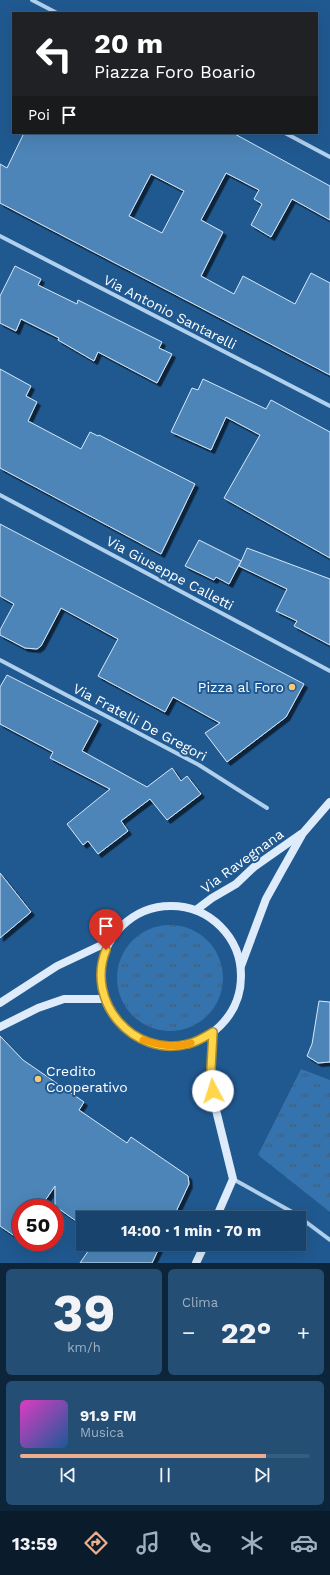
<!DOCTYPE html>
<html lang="it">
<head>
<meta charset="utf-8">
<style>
  :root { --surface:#18436c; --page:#254e74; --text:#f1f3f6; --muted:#9fb0c2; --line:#365c7f; --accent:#eead8d }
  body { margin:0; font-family:"Work Sans",sans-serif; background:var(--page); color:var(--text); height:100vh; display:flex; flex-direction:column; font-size:15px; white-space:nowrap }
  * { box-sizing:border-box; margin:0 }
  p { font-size:13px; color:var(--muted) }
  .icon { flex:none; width:22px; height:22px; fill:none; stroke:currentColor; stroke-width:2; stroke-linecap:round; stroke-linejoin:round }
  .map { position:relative; height:1263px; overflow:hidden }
  .sheet { display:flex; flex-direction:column; gap:6px; padding:6px; background:#0d253b; flex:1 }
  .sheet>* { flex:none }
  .banner { position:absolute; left:12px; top:12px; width:306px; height:122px; border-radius:0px; box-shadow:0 4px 16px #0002,0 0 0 1px var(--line); background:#202124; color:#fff; overflow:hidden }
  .speed { position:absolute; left:12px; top:1199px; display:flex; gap:8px; font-size:20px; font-weight:700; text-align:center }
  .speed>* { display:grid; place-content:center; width:52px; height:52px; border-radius:50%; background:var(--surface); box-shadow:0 4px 16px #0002,0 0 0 1px var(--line); line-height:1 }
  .speed .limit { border:6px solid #d22; background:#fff; color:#111 }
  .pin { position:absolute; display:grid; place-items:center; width:34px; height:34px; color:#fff; margin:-41px -17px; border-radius:50% 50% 50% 0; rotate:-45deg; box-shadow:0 0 4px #0007 }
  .pin .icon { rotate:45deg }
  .me { position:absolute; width:44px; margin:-22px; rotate:355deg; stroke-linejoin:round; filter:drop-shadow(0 0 3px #0008) }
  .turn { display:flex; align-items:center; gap:14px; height:84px; padding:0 16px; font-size:18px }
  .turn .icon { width:52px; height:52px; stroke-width:2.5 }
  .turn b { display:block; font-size:28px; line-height:34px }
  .then { display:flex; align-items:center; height:38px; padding:0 16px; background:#0003; gap:8px; font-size:15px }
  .big { font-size:30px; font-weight:700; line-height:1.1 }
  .sheet .card { flex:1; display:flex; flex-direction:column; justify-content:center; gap:6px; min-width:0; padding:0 14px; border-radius:6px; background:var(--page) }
  .sheet .dial { align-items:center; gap:0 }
  .dial b { font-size:52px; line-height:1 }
  .song { display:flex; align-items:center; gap:12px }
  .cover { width:48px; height:48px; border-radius:6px; background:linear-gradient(135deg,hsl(310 70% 55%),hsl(210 70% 35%)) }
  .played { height:4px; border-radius:2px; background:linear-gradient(90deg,var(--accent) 85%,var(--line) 85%) }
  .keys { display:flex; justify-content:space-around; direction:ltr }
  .heat { display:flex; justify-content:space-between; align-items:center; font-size:22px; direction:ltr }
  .sheet .tiles { flex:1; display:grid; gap:6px; grid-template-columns:1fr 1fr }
  .card:last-child { grid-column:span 2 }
  .trip { position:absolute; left:76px; top:1211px; width:230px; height:40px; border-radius:0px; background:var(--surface); box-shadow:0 4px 16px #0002,0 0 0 1px var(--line); font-weight:700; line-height:40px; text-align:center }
  .dock { display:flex; height:64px; justify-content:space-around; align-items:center; background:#0a1b2b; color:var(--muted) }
  .dock .icon { width:28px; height:28px }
  .dock .active { color:var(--accent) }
  .dock b { font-size:18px; color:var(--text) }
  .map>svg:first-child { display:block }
  .grass { fill:url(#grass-tufts) }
  .building { fill:#4d85b8; stroke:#d6e8f9; fill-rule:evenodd; filter:url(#shadow) }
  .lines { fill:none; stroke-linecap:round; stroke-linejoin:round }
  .minor { stroke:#b0d0ed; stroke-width:4 }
  .secondary { stroke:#ddebfa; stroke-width:8 }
  .route-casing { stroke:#a68a30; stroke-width:10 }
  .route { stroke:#ffd54a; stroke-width:7 }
  .slow { stroke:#f59e0b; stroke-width:7 }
  .poi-dot { fill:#fac971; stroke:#205990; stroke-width:1.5 }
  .labels { text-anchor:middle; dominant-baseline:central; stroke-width:4; stroke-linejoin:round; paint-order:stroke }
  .street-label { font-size:14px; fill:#fff; stroke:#205990 }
  .poi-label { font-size:14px; fill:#fff; stroke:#205990; text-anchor:end }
</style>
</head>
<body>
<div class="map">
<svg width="330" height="1263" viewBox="0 0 330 1263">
  <defs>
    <pattern id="grass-tufts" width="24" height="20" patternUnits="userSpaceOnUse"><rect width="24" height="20" fill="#3473ad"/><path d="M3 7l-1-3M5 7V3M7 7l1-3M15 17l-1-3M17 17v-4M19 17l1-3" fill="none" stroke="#415e78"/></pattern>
    <filter id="shadow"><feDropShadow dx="3.5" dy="3.5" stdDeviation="0" flood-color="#0009"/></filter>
  </defs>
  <rect width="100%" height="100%" fill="#205990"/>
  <g class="grass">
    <circle cx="170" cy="978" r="53"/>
    <polygon points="301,1069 330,1080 330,1212 258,1155"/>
  </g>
  <g class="building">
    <path d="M 24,133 L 233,133 L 330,186 L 330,220 L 292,199 L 271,237 L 251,225 L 262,204 L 254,199 L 259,190 L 226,173 L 201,220 L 223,232 L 201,276 L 234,294 L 243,276 L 295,304 L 311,273 L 330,283 L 330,375 L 0,203 L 0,164 L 7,168 ZM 151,174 L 184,191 L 162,233 L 129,216 Z"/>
    <polygon points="15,266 41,279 38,285 77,304 78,300 162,342 159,348 172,354 157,383 98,352 94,361 58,340 59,338 21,319 16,331 0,323 0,296"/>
    <polygon points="0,369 31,386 26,396 37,402 28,421 81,449 90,432 98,436 99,435 195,484 161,554 0,468"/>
    <polygon points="203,379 266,409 271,400 330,432 330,558 224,498 260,435 226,417 211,450 171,432 192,388 198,390"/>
    <polygon points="0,524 304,684 286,717 227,762 205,733 220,723 173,697 165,712 98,676 118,639 61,608 41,646 37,649 25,648 0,635 0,630 14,604 0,596"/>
    <polygon points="199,540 241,561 229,584 216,577 214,580 185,566"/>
    <polygon points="247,548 330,579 330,645 294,626 297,621 276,611 287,589 239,566"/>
    <polygon points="7,675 98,721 82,751 147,787 172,768 181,781 187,776 201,794 167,820 150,799 121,821 128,831 98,854 88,841 83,845 67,824 110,789 50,758 53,752 0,724 0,687"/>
    <polygon points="0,873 31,912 0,938"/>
    <polygon points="319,1001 330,1002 330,1062 318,1063 307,1056 312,1044"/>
    <polygon points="0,1036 23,1060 84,1102 79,1110 127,1143 131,1137 188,1176 189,1184 173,1218 83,1218 83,1226 55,1206 55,1186 40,1208 21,1208 21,1236 19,1239 0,1226"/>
    <polygon points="93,1244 161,1244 152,1263 80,1263"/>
  </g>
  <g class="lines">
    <g class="minor">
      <polyline points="32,0 57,13"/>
      <polyline points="285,133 330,157"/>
      <polyline points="0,236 330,406"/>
      <polyline points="0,495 330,671"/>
      <polyline points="0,660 199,765 267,808"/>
      <polyline points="233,1179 294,1213 330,1240"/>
    </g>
    <g class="secondary">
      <circle cx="171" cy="976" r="70"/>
      <polyline points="196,910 212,898 236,884 254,867 301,834"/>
      <polyline points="241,966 266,899 281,872 303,833 330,802"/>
      <polyline points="0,1003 57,966 110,941"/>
      <polyline points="0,1027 38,1008 64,999 104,999"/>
      <polyline points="213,1032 211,1068 214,1102 233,1179 216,1218"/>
      <polyline points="196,1263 205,1244"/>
    </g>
  </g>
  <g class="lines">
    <g class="route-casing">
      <path id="route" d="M 106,950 C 85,1002 134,1058 188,1044 C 197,1042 205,1037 213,1032 L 211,1068 L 213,1091"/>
    </g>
    <use href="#route" class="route"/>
    <path class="slow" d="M 143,1040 C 158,1045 175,1049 191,1043"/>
  </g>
  <g class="poi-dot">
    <circle cx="292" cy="687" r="4"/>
    <circle cx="38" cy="1079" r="4"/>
  </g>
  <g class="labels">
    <g class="street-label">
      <text transform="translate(170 312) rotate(27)">Via Antonio Santarelli</text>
      <text transform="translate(170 573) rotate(28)">Via Giuseppe Calletti</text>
      <text transform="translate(140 722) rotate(28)">Via Fratelli De Gregori</text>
      <text transform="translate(242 861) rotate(-36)">Via Ravegnana</text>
    </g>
    <g class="poi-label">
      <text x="284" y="687">Pizza al Foro</text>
      <text x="46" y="1071" text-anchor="start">Credito<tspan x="46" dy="16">Cooperativo</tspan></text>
    </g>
  </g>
</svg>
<div class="speed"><div class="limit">50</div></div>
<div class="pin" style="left:106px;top:950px;background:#d93025"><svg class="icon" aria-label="arrive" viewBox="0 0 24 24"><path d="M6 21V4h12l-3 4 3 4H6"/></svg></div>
<svg class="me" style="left:213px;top:1091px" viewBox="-20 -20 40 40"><circle r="19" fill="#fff"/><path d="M0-13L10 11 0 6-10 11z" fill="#ffd54a"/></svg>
<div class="trip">14:00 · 1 min · 70 m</div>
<div class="banner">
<div class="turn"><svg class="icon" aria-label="left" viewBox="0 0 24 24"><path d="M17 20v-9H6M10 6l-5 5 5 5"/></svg><div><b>20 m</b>Piazza Foro Boario</div></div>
<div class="then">Poi<svg class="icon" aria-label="arrive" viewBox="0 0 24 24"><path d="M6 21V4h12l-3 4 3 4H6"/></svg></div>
</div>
</div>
<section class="sheet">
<div class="tiles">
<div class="card dial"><b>39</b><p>km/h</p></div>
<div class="card"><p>Clima</p>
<div class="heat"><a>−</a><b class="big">22°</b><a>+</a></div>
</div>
<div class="card">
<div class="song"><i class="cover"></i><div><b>91.9 FM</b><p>Musica</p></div></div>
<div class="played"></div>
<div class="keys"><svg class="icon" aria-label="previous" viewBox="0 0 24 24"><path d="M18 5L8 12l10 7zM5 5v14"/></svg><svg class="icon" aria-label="pause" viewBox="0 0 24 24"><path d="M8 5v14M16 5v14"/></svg><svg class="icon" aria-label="next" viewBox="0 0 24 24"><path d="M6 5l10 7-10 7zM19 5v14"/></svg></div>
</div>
</div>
</section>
<nav class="dock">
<b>13:59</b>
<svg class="icon active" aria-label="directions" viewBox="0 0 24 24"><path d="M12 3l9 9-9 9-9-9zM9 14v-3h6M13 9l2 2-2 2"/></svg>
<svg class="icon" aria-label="music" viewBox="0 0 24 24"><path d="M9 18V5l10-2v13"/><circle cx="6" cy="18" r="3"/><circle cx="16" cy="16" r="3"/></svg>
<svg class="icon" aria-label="phone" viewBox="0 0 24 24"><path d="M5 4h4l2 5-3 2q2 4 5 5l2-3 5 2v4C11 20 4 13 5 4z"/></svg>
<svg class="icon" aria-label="climate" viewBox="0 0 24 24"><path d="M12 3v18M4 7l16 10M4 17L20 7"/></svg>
<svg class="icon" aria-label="car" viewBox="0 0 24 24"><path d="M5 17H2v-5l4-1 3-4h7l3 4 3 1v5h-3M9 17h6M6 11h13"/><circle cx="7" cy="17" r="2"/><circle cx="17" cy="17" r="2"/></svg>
</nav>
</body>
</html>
